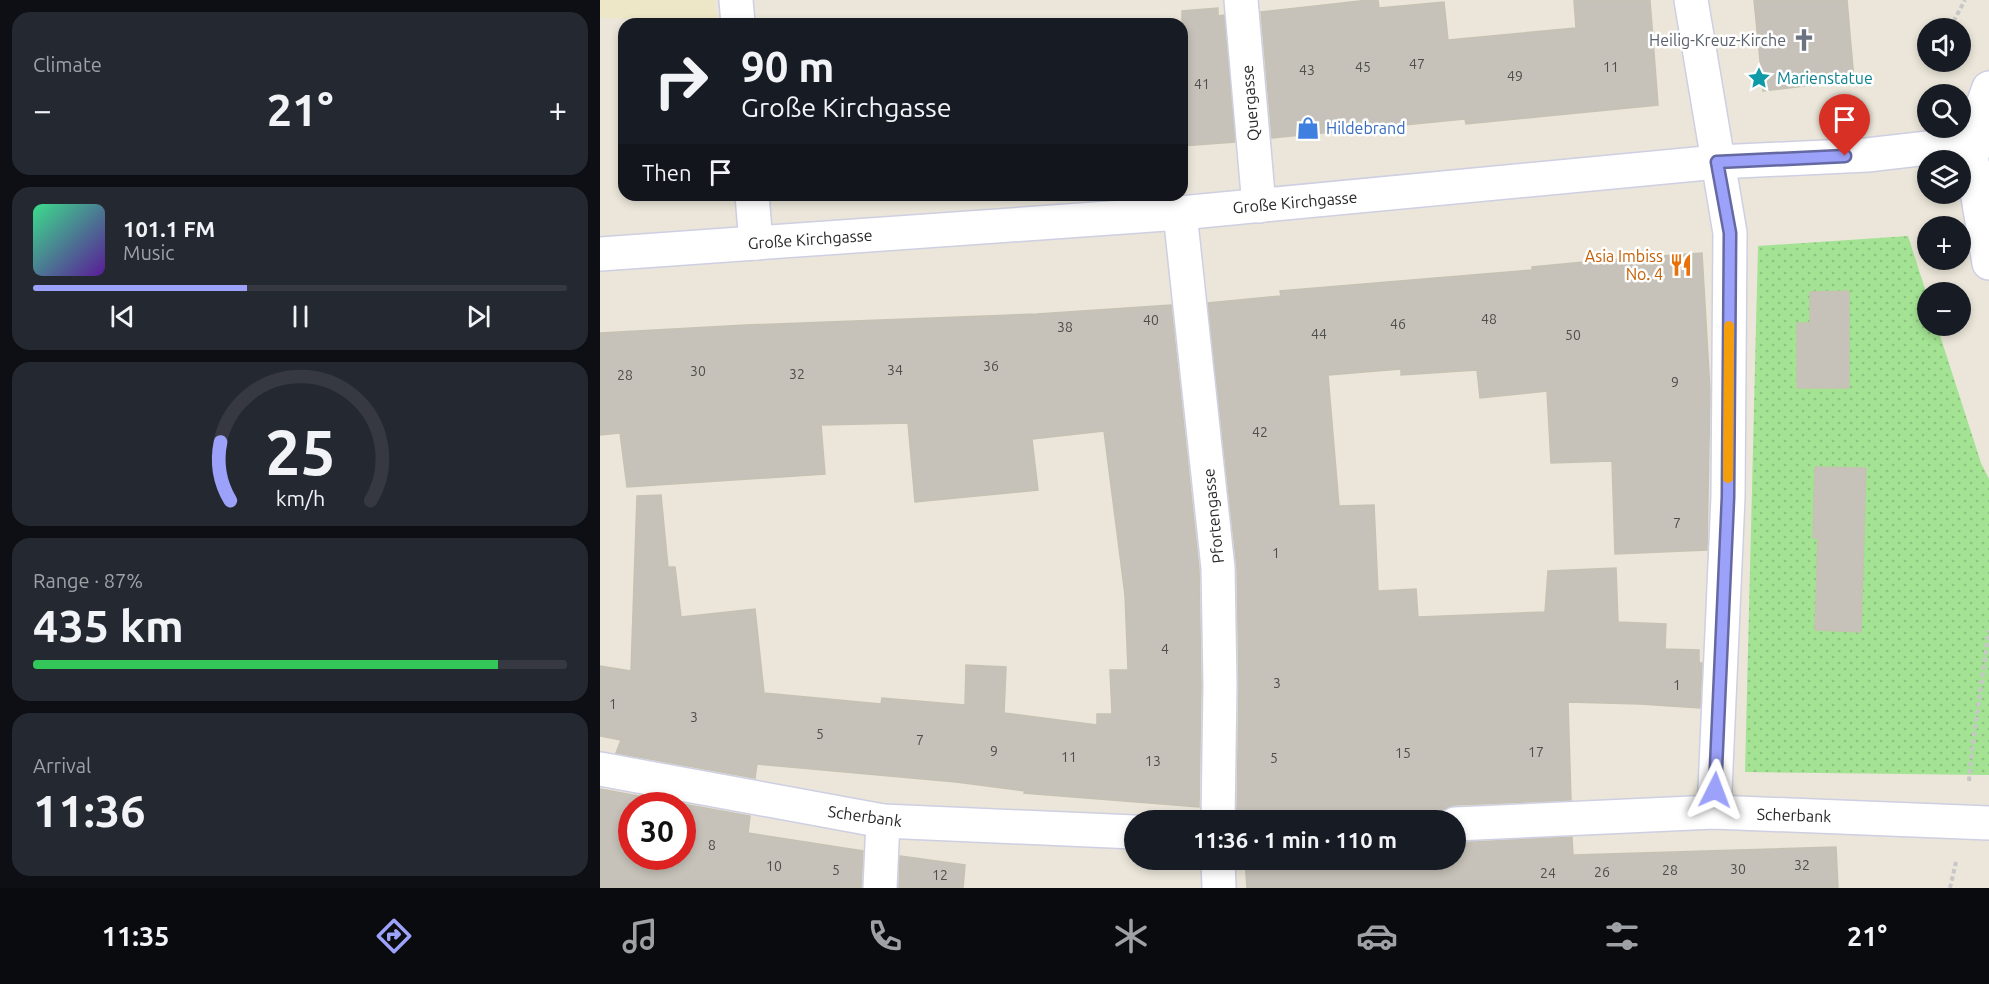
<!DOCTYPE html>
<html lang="en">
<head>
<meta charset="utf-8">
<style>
  :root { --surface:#171b24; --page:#242831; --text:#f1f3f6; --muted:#9ea1a6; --line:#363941; --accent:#9ca1f9 }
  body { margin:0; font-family:Ubuntu,sans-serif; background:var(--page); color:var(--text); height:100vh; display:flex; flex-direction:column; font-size:22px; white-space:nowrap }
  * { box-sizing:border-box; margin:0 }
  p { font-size:20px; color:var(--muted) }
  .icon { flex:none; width:33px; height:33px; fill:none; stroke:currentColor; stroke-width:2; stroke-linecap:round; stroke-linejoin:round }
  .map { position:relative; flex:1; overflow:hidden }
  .drawer { display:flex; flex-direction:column; gap:12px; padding:12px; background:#0d0f14; width:600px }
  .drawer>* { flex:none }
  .hud { position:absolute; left:18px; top:18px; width:570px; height:183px; border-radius:18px; box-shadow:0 3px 9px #0003; background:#171b24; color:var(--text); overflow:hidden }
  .tools { position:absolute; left:1317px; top:18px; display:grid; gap:12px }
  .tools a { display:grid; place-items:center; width:54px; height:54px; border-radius:50%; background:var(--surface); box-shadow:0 3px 9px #0003; font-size:30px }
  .speed { position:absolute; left:18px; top:792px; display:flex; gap:12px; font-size:30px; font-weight:700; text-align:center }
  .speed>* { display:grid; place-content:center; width:78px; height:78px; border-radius:50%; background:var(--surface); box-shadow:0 3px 9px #0003; line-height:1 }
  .speed .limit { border:9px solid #d22; background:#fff; color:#111 }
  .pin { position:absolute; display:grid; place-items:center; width:51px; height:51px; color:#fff; margin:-62px -26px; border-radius:50% 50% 50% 0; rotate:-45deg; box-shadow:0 0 6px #0007 }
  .pin .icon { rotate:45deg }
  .me { position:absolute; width:66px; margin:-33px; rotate:3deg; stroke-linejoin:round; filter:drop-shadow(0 0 4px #0008) }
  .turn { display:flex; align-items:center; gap:21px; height:126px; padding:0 24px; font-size:27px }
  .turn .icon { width:78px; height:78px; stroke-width:2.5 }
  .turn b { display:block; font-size:42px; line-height:51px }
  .then { display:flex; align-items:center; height:57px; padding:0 24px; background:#0003; gap:12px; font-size:22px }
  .big { font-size:45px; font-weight:700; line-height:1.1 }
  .drawer .card { flex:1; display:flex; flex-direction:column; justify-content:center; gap:9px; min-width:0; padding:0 21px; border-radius:18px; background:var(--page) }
  .drawer .dial { align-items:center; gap:0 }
  .dial svg { height:156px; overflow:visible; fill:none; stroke:var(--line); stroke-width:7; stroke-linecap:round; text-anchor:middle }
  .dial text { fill:var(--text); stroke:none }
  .song { display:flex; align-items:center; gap:18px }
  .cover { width:72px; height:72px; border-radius:9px; background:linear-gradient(135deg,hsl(150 70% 55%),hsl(270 70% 35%)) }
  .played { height:6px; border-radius:3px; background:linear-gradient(90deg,var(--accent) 40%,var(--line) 40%) }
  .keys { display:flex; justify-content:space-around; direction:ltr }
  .heat { display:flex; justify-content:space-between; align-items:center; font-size:33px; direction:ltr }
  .charge { height:9px; border-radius:4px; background:linear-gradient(90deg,#34c759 87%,var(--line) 0) }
  .trip { position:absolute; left:524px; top:810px; width:342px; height:60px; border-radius:30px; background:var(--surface); box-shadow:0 3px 9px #0003; font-weight:700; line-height:60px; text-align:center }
  .menu { display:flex; height:96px; justify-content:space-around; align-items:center; background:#090b0e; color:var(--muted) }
  .menu .icon { width:42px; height:42px }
  .menu .active { color:var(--accent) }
  .menu b { font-size:27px; color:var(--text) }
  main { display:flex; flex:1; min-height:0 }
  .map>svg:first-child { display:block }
  .education { fill:#eee7c7 }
  .grass { fill:url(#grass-dots) }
  .building { fill:#c6c2b9; stroke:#c6c2b3; stroke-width:1.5; fill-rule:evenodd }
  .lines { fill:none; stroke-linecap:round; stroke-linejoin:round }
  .minor-casing { stroke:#cecfe2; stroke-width:36 }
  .path { stroke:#c7c7c7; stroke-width:4; stroke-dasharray:4.5 3; stroke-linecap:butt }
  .minor { stroke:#fff; stroke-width:33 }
  .route-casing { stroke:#6569a2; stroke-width:15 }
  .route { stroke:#9ca1f9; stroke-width:10 }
  .slow { stroke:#f59e0b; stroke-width:10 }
  .labels { text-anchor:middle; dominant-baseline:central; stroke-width:5; stroke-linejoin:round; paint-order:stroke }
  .number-label { font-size:14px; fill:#504e4c }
  .worship-label { font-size:16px; fill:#5b616d; stroke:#fff; text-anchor:end }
  .culture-label { font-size:16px; fill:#0d838f; stroke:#fff; text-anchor:start }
  .street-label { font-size:16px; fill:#282828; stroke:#fff }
  .shop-label { font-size:16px; fill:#366cbe; stroke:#fff; text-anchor:start }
  .food-label { font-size:16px; fill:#c56008; stroke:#fff; text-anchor:end }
</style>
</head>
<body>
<main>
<section class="drawer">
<div class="card"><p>Climate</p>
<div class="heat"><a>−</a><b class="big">21°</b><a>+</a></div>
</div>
<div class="card">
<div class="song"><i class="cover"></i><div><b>101.1 FM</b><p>Music</p></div></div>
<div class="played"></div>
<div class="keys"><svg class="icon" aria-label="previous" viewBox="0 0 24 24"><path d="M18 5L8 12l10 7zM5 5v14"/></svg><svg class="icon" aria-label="pause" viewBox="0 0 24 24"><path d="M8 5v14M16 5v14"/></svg><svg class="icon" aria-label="next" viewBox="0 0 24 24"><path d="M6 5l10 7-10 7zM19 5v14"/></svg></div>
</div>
<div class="card dial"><svg viewBox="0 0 100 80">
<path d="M14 69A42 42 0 1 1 86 69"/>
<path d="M14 69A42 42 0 0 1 9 39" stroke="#9ca1f9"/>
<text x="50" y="56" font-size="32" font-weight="700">25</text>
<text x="50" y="72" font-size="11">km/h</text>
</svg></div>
<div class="card"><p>Range · 87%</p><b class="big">435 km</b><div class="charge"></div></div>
<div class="card"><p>Arrival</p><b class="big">11:36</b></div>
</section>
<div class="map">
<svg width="1389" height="888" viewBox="0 0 1389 888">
  <defs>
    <pattern id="grass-dots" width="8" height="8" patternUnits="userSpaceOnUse" patternTransform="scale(1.5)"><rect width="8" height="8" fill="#a3e393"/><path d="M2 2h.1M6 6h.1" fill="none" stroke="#8cc37f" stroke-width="1.8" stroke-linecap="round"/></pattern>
  </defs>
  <rect width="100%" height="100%" fill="#ebe6d9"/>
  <polygon class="education" points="0,0 114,0 117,19 0,18"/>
  <polygon class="grass" points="1308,236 1327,295 1328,326 1337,326 1381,463 1389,479 1389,775 1145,772 1158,246"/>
  <g class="building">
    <polygon points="769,0 778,0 779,8 844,2 848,40 976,28 974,0 1050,0 1058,105 866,124 865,119 672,138 661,12"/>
    <polygon points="1154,0 1247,0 1254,80 1163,91"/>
    <polygon points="618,8 618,16 624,15 635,142 582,146 582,11"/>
    <polygon points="1102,253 1110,390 1107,550 1015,554 1012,461 951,463 947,391 880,398 877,370 801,375 801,369 728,375 739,506 774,505 778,591 816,589 818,617 945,612 948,571 1016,568 1018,622 1066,624 1065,649 1099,650 1099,663 1102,663 1100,708 1040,704 968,702 971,800 854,805 844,809 839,815 837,820 642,820 641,811 637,810 639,685 637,568 608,303 681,296 680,291 932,270 932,267 1005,260"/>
    <polygon points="1249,291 1249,388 1197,388 1197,323 1210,323 1210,292"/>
    <polygon points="571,305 599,569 601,685 599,807 424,793 425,791 356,782 157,764 155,778 16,753 21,740 0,736 0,666 31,671 37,496 61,495 68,567 75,567 81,617 155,609 164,693 281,704 282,698 365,705 366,665 406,667 404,713 497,725 497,714 512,714 510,670 528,670 525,595 504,431 432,439 438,490 315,502 308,423 221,425 225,474 27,487 20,433 0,435 0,333 146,325 437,314"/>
    <polygon points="1215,467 1266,468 1261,632 1215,630 1218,538 1213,538"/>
    <path d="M 0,789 L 150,816 L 148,833 L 263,851 L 261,888 L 0,888 ZM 32,806 L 82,806 L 82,856 L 32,856 Z"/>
    <polygon points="972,837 973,855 1236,847 1238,888 647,888 645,860 855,860 855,843"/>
    <polygon points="300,856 365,865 363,888 299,888"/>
  </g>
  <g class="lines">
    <g class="minor-casing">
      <g id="minor">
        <polyline points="136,0 138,24"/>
        <polyline points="641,0 659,206"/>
        <polyline points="1091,0 1130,233 1128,497 1114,812"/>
        <polyline points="1389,88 1369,143 1389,263"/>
        <polyline points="152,195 156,243"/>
        <polyline points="580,213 618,568 620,685 618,820"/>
        <polyline points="0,254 580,213 1117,162 1267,155 1389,141"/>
        <polyline points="0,769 283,821 534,832"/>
        <polyline points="855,824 1114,812 1389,823"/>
        <polyline points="618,860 619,888"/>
        <polyline points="280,888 283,821"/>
      </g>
    </g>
    <g class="path">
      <polyline points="1350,28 1365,0"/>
      <polyline points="1369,781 1372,750 1389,630"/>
      <polyline points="1350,888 1356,862"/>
    </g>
    <use href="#minor" class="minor"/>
  </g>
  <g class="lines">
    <g class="route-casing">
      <polyline id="route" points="1115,790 1128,497 1130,233 1117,162 1245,156"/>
    </g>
    <use href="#route" class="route"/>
    <polyline class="slow" points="1128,478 1129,326"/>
  </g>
  <defs>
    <g id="church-bare" transform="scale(1.8)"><path d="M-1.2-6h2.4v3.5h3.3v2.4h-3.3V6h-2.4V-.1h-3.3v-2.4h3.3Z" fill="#6b7280" stroke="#fff" stroke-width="2.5" paint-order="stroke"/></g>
    <g id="sight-bare" transform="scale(1.8)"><path d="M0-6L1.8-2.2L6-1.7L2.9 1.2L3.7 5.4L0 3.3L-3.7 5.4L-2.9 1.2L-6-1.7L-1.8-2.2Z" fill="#0f9aa8" stroke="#fff" stroke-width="2.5" paint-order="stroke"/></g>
    <g id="shop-bare" transform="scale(1.8)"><path d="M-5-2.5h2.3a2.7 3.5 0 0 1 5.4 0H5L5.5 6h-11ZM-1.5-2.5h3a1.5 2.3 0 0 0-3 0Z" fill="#3f7fe0" stroke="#fff" stroke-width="2.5" paint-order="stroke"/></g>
    <g id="restaurant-bare" transform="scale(1.8)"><path d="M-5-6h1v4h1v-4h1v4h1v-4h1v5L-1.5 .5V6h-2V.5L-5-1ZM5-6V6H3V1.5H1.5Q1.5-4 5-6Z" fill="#e8710a" stroke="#fff" stroke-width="2.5" paint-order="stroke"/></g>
  </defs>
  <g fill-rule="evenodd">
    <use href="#church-bare" x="1204" y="40"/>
    <use href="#sight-bare" x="1159" y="78"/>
    <use href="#shop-bare" x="708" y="128"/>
    <use href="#restaurant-bare" x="1081" y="265"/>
  </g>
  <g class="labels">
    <g class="number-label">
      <text x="817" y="64">47</text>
      <text x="763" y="67">45</text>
      <text x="1011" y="67">11</text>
      <text x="707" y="70">43</text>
      <text x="915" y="76">49</text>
      <text x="602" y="84">41</text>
      <text x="889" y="319">48</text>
      <text x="551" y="320">40</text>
      <text x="798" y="324">46</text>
      <text x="465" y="327">38</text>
      <text x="719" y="334">44</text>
      <text x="973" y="335">50</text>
      <text x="391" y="366">36</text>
      <text x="295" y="370">34</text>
      <text x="98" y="371">30</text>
      <text x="197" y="374">32</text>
      <text x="25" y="375">28</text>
      <text x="1075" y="382">9</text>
      <text x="660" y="432">42</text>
      <text x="1077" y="523">7</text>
      <text x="676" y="553">1</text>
      <text x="565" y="649">4</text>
      <text x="677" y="683">3</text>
      <text x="1077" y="685">1</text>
      <text x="13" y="704">1</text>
      <text x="94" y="717">3</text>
      <text x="220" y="734">5</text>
      <text x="320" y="740">7</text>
      <text x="394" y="751">9</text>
      <text x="936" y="752">17</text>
      <text x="803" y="753">15</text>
      <text x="469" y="757">11</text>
      <text x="674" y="758">5</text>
      <text x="553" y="761">13</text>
      <text x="112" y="845">8</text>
      <text x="1202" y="865">32</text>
      <text x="174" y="866">10</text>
      <text x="1138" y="869">30</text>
      <text x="236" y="870">5</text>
      <text x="1070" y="870">28</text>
      <text x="1002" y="872">26</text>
      <text x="948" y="873">24</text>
      <text x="340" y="875">12</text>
    </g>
    <g class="worship-label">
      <text x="1186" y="40">Heilig-Kreuz-Kirche</text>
    </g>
    <g class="culture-label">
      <text x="1177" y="78">Marienstatue</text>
    </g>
    <g class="street-label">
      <text transform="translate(650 103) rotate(-95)">Quergasse</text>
      <text transform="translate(695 202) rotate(-5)">Große Kirchgasse</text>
      <text transform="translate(210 239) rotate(-4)">Große Kirchgasse</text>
      <text transform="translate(613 516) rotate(-96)">Pfortengasse</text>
      <text transform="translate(1194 815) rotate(2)">Scherbank</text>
      <text transform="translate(265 816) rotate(8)">Scherbank</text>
    </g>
    <g class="shop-label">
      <text x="726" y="128">Hildebrand</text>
    </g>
    <g class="food-label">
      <text x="1063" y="256">Asia Imbiss<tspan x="1063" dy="18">No. 4</tspan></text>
    </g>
  </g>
</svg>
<div class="tools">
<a><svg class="icon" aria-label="sound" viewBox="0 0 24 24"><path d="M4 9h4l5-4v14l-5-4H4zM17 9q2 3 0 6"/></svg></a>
<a><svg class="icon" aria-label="search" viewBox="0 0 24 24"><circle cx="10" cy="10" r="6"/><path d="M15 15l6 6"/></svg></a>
<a><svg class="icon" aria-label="layers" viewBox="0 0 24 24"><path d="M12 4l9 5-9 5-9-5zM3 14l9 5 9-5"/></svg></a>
<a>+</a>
<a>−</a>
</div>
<div class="speed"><div class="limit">30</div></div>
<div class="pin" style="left:1245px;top:156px;background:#d93025"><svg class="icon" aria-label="arrive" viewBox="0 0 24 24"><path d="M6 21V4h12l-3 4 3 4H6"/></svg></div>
<svg class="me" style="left:1115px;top:790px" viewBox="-20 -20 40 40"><path d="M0-17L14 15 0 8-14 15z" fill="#9ca1f9" stroke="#fff" stroke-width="4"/></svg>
<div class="trip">11:36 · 1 min · 110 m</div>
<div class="hud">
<div class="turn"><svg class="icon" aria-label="right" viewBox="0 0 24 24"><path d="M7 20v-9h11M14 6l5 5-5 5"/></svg><div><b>90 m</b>Große Kirchgasse</div></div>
<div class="then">Then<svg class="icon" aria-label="arrive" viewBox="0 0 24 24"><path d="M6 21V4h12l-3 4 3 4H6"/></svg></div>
</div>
</div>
</main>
<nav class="menu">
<b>11:35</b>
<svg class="icon active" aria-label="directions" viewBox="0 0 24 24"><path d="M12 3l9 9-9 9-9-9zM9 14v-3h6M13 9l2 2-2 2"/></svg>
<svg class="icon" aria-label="music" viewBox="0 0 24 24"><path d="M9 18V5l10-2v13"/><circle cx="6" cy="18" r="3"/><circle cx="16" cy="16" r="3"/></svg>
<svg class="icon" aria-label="phone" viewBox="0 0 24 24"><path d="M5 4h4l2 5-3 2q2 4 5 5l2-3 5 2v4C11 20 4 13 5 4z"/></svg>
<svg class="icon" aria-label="climate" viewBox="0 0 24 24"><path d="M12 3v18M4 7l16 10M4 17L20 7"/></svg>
<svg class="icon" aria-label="car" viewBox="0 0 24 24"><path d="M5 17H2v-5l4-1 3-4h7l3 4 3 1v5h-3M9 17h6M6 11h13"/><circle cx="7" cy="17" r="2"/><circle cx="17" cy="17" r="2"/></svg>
<svg class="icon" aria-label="filters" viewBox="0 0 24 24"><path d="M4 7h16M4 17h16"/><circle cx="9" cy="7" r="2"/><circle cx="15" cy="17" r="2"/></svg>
<b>21°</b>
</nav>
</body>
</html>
